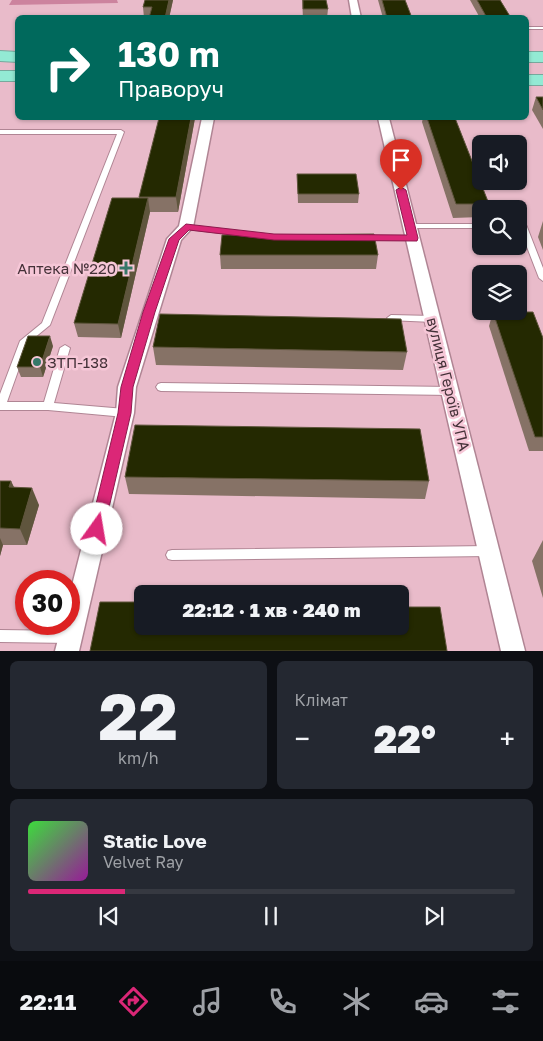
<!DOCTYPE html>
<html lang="uk">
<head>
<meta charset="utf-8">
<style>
  :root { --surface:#171b24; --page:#242831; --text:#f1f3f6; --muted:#9ea1a6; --line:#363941; --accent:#db2777 }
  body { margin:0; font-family:"Golos Text",sans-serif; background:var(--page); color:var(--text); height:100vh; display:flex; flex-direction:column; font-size:19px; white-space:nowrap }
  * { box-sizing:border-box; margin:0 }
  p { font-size:16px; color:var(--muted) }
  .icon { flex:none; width:28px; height:28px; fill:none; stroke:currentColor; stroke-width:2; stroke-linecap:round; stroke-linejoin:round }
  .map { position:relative; height:651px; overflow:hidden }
  .side { display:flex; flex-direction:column; gap:10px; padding:10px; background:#0d0f14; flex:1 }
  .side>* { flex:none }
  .hud { position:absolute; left:15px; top:15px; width:514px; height:105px; border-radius:8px; box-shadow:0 1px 4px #0004; background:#00695c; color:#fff; overflow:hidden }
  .tools { position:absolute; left:472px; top:135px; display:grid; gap:10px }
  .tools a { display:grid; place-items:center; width:55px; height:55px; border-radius:8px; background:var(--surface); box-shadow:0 1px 4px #0004; font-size:25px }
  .speed { position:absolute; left:15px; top:570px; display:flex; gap:10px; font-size:25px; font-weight:700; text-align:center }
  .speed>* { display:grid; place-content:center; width:65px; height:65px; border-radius:50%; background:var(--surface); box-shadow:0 1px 4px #0004; line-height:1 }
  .speed .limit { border:8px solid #d22; background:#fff; color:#111 }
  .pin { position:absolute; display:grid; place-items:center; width:42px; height:42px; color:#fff; margin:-51px -21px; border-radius:50% 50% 50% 0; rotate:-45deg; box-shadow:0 0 5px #0007 }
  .pin .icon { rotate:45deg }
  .me { position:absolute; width:55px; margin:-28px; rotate:13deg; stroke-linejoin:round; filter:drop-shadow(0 0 4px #0008) }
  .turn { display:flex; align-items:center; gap:18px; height:105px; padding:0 20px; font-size:22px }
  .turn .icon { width:65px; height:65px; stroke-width:2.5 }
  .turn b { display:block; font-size:35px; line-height:42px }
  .big { font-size:38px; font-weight:800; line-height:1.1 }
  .side .card { flex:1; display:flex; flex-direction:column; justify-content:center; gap:8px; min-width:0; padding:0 18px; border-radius:8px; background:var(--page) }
  .side .dial { align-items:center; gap:0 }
  .dial b { font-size:65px; line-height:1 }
  .song { display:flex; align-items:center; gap:15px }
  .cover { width:60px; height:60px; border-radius:8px; background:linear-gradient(135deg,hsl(120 70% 55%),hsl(300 70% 35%)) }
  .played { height:5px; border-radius:2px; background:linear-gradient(90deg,var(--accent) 20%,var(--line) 20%) }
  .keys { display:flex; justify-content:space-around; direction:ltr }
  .heat { display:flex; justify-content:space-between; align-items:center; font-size:28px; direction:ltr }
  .side .tiles { flex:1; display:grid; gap:10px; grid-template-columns:1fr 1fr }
  .card:last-child { grid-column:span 2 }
  .trip { position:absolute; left:134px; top:585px; width:275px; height:50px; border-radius:8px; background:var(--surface); box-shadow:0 1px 4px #0004; font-weight:800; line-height:50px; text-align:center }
  .dock { display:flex; height:80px; justify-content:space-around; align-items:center; background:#090b0e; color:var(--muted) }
  .dock .icon { width:35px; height:35px }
  .dock .current { color:var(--accent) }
  .dock b { font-size:22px; color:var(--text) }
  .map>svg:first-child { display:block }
  .green { fill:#cc839e }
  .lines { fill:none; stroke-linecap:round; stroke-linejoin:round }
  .lane-casing { stroke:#b08594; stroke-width:2 }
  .street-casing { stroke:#b08594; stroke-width:3 }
  .highway-casing { stroke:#77a99d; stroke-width:2 }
  .lane { fill:#fff; fill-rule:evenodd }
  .street { fill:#fff; fill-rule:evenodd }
  .highway { fill:#93ead4; fill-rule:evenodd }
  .wall { fill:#867266 }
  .shaded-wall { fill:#5f553d }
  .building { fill:#242901; stroke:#5f553d }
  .route { fill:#db2777; stroke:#8e194d }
  .poi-dot { fill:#367869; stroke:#f6c7d7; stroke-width:2 }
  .labels { text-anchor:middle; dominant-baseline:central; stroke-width:5; stroke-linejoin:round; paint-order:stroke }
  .poi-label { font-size:15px; fill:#443138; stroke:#f6c7d7; text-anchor:end }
  .street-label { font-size:15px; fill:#443138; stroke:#f6c7d7 }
</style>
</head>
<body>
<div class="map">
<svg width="543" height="651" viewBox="0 0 543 651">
  <rect width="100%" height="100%" fill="#e9bbca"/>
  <polygon class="green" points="12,0 117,0 118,3 9,5"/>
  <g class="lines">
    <g class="lane-casing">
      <g id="lane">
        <rect x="526" y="27" width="17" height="2"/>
        <polygon points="0,130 121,130 124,132 50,325 28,343 7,402 44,402 60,348 65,345 70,348 54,403 125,409 128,410 130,413 128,416 125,417 48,410 0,410 0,394 20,341 42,323 117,134 0,134"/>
        <polygon points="407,224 481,224 481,228 407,228 406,226"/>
        <polygon points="183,225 263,234 267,236 263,238 186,229 182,227"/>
        <polygon points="519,225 526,225 527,227 543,268 543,281 539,278 520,229 519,229"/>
        <polygon points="360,236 413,236 417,238 413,240 363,240 359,238"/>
        <polygon points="391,315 433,316 437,319 433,322 388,320 387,318"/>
        <polygon points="161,383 451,387 454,388 456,391 454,394 451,395 161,391 158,390 156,387 158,384"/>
        <polygon points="489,546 493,547 495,551 493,555 489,556 172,560 168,559 166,555 168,551 172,550"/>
        <polygon points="0,630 71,631 75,633 77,637 75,641 71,643 0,642"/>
      </g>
    </g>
    <g class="street-casing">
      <g id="street">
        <polygon points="349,0 357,0 361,18 352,18"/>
        <polygon points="202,118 214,118 193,227 181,240 136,387 134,413 79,651 55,651 62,624 69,624 69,597 116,413 118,387 167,239 179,226"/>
        <polygon points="378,118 389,118 525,651 501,651"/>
      </g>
    </g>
    <g class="highway-casing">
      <g id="highway">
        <polygon points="0,51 18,52 18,62 0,61"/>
        <rect x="526" y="52" width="17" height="10"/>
        <rect x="0" y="71" width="18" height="10"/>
        <rect x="526" y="75" width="17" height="10"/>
      </g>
    </g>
    <use href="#lane" class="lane"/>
    <use href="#street" class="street"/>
    <use href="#highway" class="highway"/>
  </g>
  <g class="wall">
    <polygon points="145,0 173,0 169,18 144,18 143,7"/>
    <polygon points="302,0 326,0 328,9 327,18 303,18"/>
    <polygon points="378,0 405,0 412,18 383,18"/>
    <polygon points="470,0 500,0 511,18 480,18"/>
    <polygon points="536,97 543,97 543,129 532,110"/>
    <polygon points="195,118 178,212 150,212 121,338 78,337 74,323 139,198 139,197"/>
    <polygon points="423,118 455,118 489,204 488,209 481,209 481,217 453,218 422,122"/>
    <polygon points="297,174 359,194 358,203 298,203"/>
    <polygon points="543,221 543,250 538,237"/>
    <polygon points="220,255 378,255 376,269 221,269"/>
    <polygon points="493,312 543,338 543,451 529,451 489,326"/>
    <polygon points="53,346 43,377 21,377 17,367"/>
    <polygon points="153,347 407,352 403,370 156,365"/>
    <polygon points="125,477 429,481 425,499 129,494"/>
    <polygon points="0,481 11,481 14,487 39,505 27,545 3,545 0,556"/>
    <polygon points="543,540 543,598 532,561"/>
  </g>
  <g class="shaded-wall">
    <polygon points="169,0 173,0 169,18 165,18"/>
    <polygon points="191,118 195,118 178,212 176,197"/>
    <polygon points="148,198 150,212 121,338 118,324"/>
    <polygon points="50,336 53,346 43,377 40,367"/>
    <polygon points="11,481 19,499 9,487"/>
    <polygon points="32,488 39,505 27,545 20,529"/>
    <polygon points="0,538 3,545 0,556"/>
  </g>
  <g class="building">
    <polygon points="145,0 169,0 165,18 149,18 152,7 143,7"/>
    <polygon points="303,0 326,0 328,9 303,9"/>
    <polygon points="382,0 405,0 412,18 387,18"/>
    <polygon points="477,0 500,0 511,18 487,18"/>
    <polygon points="536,97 543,97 543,110"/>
    <polygon points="159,118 191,118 176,197 139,197"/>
    <polygon points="427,118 455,118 489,204 456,204"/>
    <polygon points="297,174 356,174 359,194 298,194"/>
    <polygon points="112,198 148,198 118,324 74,323"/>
    <polygon points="374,234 378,255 220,255 222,235"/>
    <polygon points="493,312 533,312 543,338 543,437 535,437"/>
    <polygon points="160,314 401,319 407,352 153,347"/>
    <polygon points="28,336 50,336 40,367 17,367"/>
    <polygon points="135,425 420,429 429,481 125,477"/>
    <polygon points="0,481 11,481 9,487 32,488 20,529 0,528"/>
    <polygon points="100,602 142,602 142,626 400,626 400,607 440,607 447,651 90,651"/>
  </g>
  <polygon class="route" points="401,187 406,190 418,238 417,241 274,240 189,230 179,240 155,312 133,387 131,413 104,529 102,534 97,536 92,534 90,529 118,413 121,387 143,312 169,239 186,224 274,234 407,235 396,190"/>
  <g class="poi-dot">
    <path d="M123.5 260.5h5v5h5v5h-5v5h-5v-5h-5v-5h5z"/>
    <circle cx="37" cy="362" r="5"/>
  </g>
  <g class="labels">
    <g class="poi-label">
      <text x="116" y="268">Аптека №220</text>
      <text x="47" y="362" text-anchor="start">ЗТП-138</text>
    </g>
    <g class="street-label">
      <text transform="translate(449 384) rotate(76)">вулиця Героїв УПА</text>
    </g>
  </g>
</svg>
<div class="tools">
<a><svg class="icon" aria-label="sound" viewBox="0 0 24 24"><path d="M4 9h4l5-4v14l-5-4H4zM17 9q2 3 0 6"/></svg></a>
<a><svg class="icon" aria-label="search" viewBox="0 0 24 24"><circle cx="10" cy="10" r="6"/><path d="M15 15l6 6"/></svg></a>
<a><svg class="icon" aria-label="layers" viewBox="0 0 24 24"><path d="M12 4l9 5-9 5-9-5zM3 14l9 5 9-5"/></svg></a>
</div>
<div class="speed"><div class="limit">30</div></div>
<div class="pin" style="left:401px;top:190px;background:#d93025"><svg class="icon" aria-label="arrive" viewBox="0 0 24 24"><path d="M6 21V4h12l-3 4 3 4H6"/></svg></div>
<svg class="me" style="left:97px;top:529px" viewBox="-20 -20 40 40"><circle r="19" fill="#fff"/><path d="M0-13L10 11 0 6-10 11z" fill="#db2777"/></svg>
<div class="trip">22:12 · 1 хв · 240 m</div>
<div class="hud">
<div class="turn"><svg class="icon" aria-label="right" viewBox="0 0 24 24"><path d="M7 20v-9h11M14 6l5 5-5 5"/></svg><div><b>130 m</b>Праворуч</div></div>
</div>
</div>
<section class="side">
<div class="tiles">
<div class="card dial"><b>22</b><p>km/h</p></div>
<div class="card"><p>Клімат</p>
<div class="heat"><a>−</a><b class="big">22°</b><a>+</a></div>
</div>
<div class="card">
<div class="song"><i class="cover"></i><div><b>Static Love</b><p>Velvet Ray</p></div></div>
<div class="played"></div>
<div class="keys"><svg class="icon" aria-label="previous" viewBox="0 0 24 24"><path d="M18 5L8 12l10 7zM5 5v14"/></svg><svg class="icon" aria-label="pause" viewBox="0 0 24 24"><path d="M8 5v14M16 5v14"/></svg><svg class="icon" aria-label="next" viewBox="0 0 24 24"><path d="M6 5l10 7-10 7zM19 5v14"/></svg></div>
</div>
</div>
</section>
<nav class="dock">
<b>22:11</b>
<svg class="icon current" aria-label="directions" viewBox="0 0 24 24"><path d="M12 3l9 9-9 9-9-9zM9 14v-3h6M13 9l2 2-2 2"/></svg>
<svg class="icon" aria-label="music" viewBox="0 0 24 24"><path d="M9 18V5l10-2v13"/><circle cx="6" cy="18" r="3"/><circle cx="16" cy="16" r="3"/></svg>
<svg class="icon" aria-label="phone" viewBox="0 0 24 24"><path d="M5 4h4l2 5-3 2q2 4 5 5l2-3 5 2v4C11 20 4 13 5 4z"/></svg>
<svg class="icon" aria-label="climate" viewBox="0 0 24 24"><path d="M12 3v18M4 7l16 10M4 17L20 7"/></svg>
<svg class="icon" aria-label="car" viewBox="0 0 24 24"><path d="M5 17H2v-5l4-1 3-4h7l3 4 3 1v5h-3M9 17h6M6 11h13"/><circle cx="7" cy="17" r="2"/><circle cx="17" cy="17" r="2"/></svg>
<svg class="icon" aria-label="filters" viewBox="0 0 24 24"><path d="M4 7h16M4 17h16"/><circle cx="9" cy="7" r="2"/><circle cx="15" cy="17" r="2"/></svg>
</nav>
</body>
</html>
